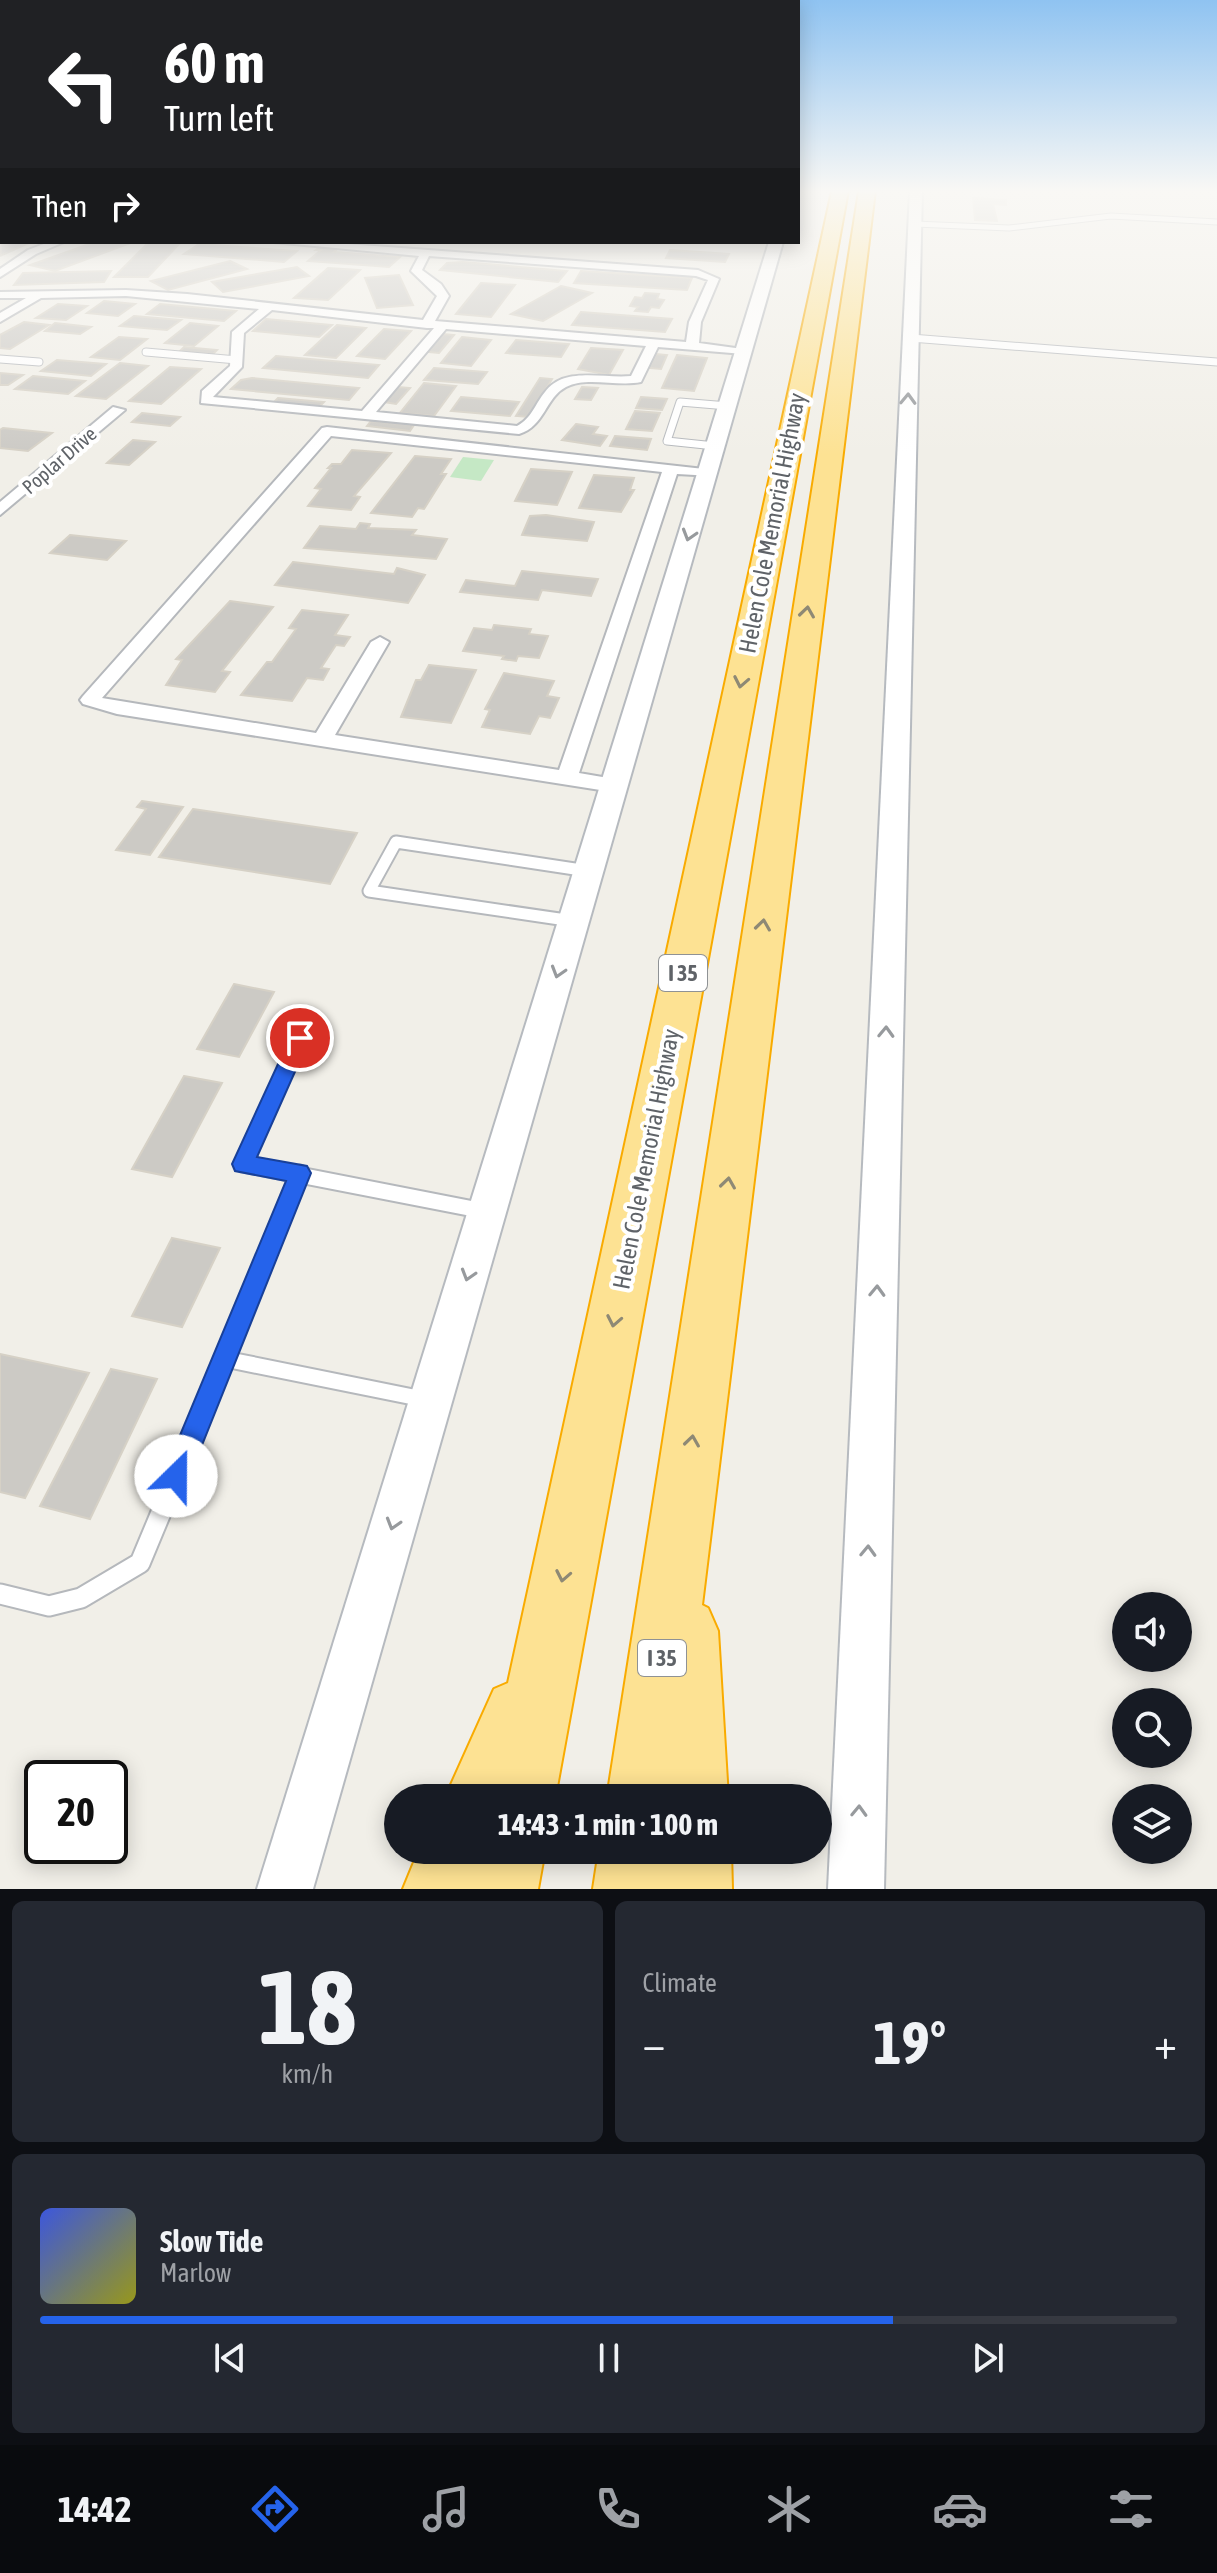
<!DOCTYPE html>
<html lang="en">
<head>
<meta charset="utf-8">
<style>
  :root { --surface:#171b24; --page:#242831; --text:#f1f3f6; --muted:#9ea1a6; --line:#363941; --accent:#2563eb }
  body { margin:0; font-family:"Asap Condensed",sans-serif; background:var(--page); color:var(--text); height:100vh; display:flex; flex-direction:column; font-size:30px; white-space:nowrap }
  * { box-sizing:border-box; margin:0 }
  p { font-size:26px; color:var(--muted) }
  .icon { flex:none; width:44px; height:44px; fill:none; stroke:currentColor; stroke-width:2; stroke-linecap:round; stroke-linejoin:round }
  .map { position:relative; height:1889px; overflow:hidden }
  .sheet { display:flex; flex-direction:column; gap:12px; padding:12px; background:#0d0f14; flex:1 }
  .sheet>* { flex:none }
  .banner { position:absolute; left:0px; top:0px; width:800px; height:244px; box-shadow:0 4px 20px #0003; background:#202124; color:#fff; overflow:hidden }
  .controls { position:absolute; left:1112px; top:1592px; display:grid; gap:16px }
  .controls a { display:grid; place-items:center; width:80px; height:80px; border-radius:50%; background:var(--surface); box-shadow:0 4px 20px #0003; font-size:40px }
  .speed { position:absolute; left:24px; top:1760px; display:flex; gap:16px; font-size:40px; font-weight:700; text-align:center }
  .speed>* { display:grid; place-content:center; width:104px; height:104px; border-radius:50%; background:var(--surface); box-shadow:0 4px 20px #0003; line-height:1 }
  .speed .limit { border:4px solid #111; border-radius:12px; background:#fff; color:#111 }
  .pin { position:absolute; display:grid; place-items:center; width:68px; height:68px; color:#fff; margin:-34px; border:4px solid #fff; border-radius:50%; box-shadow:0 2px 8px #0007 }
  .me { position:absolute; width:88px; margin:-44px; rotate:23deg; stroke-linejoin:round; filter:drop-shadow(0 0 6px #0008) }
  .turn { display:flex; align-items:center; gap:28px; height:168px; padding:0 32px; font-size:36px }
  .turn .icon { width:104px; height:104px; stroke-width:2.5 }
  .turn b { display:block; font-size:56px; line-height:68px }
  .then { display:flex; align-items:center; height:76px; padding:0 32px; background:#0003; gap:16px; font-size:30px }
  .big { font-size:60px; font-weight:700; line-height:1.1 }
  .sheet .card { flex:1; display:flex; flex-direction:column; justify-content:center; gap:12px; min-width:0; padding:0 28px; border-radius:12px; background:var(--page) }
  .sheet .dial { align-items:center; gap:0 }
  .dial b { font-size:104px; line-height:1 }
  .song { display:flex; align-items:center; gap:24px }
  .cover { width:96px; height:96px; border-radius:12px; background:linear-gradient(135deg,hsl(230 70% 55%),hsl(60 70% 35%)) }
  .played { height:8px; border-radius:4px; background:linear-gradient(90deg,var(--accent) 75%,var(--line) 75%) }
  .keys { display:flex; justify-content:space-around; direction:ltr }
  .heat { display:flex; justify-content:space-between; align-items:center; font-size:44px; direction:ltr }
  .sheet .tiles { flex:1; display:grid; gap:12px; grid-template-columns:1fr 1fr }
  .card:last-child { grid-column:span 2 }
  .trip { position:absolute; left:384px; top:1784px; width:448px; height:80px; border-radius:40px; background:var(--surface); box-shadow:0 4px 20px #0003; font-weight:700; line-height:80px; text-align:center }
  .tabs { display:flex; height:128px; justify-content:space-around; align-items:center; background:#090b0e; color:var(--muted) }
  .tabs .icon { width:56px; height:56px }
  .tabs .active { color:var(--accent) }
  .tabs b { font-size:36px; color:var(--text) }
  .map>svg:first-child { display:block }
  .green { fill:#c5e8c5 }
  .building { fill:#cccac5; stroke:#d6d1c6; stroke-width:2 }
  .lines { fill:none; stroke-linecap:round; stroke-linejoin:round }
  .lane-far4-casing { stroke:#b5b8bc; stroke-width:7 }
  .lane-far3-casing { stroke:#b5b8bc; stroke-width:9 }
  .lane-far2-casing { stroke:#b5b8bc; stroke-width:15 }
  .lane-far1-casing { stroke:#b5b8bc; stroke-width:19 }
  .lane-casing { stroke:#b5b8bc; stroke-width:23 }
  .street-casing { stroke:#b5b8bc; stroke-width:4 }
  .secondary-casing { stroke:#b6babf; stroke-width:4 }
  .highway-casing { stroke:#f9ab00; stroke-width:4 }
  .lane-far4 { stroke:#fff; stroke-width:5 }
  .lane-far3 { stroke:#fff; stroke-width:7 }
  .lane-far2 { stroke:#fff; stroke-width:11 }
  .lane-far1 { stroke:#fff; stroke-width:15 }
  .lane { stroke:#fff; stroke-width:19 }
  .street { fill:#fff; fill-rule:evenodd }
  .secondary { fill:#fff; fill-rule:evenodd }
  .highway { fill:#fde293; fill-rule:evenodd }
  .oneway { stroke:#979a9d }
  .oneway2 { stroke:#8e8975 }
  .route { fill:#2563eb; stroke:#184099; stroke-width:2 }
  .labels { text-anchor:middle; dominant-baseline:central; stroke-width:8; stroke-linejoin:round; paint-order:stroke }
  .far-street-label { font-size:20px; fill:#5f6368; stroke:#fff }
  .shield { fill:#fff; stroke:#8f9295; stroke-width:2 }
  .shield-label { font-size:22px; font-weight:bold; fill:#5f6368 }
  .street-label { font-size:24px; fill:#5f6368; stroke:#fff }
</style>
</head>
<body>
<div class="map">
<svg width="1217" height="1889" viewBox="0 0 1217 1889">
  <rect width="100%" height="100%" fill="#f1efe8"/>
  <polygon class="green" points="463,457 494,460 481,481 450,477"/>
  <g class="building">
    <polygon points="973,198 1006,200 1006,205 993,204 997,221 975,220"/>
    <polygon points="2,239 2,242 31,242 0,256"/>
    <polygon points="95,242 133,242 55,271 30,265"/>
    <polygon points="149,242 181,242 148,277 114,277"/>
    <polygon points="199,244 297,251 284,262 184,254"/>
    <polygon points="320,247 338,248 334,252 400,257 389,267 308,261 321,250 316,250"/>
    <polygon points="670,250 729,254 725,262 666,258"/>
    <polygon points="230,261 247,269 168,290 151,281"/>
    <polygon points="463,262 567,271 558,282 440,270 447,263"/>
    <polygon points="297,267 309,276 223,292 212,282"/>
    <polygon points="328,268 360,270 328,300 294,298"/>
    <polygon points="111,271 104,282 14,285 23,273"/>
    <polygon points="581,271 692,278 687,290 574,283"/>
    <polygon points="399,275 413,305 377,308 365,278"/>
    <polygon points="481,283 515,285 491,317 456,314"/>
    <polygon points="561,286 592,293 543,321 511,314"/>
    <polygon points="645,293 659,294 657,299 664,300 659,308 651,307 648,312 635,311 638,307 630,306 635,297 642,298"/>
    <polygon points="104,301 135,304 118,316 87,313"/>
    <polygon points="58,304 87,306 66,320 36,318"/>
    <polygon points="160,304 236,311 224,321 147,314"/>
    <polygon points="581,312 672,319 665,332 572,325"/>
    <polygon points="134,316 181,320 167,330 120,326"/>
    <polygon points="266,319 332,325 319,337 253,331"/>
    <polygon points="24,322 49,325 10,349 0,348 0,335"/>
    <polygon points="55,323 91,327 80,334 45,331"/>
    <polygon points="190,323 218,326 194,346 165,343"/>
    <polygon points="337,325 366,328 336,358 305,355"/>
    <polygon points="384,329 411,331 385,359 357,356"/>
    <polygon points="443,334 454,335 439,353 428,352"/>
    <polygon points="119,337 147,339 120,360 91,357"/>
    <polygon points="462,337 491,340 471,366 441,363"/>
    <polygon points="516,340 569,344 561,357 506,353"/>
    <polygon points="184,347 217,350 213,354 179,352"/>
    <polygon points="591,348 623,350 609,375 578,369"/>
    <polygon points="656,354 667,355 661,369 649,368"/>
    <polygon points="677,355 707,358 694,391 662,388"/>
    <polygon points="276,356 379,365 368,378 263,368"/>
    <polygon points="57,360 106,364 91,376 41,371"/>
    <polygon points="120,363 148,366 106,399 76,396"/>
    <polygon points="170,367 201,369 161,404 129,401"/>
    <polygon points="434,368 487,372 478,384 424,380"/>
    <polygon points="0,373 23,375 8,385 0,385"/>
    <polygon points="33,376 85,381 68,394 15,389"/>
    <polygon points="252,378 359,388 349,400 231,389 241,380"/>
    <polygon points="540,378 552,379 529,417 516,416"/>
    <polygon points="424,383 456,386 434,416 400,413"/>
    <polygon points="398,387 410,388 396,404 384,402"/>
    <polygon points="582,387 598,388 591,400 575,399"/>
    <polygon points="461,397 519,402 510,416 451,411"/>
    <polygon points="641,397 667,399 662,410 636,408"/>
    <polygon points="278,398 324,402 319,407 273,403"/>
    <polygon points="635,411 660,413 652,431 626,429"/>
    <polygon points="142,413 180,417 170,426 132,422"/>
    <polygon points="371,421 414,425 410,431 367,426"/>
    <polygon points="576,424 598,427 593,434 607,436 600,446 562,440"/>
    <polygon points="3,428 52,433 28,451 0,448 0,430"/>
    <polygon points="615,436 651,439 647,450 610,446"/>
    <polygon points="133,440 155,442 129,465 107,463"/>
    <polygon points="352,450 391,453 354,496 360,497 351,510 308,506 321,489 315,488 331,468 328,468 332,464 341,464"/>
    <polygon points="415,456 451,459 441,474 446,474 424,509 418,508 412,517 371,513"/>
    <polygon points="531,469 572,472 557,505 515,501"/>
    <polygon points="594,475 634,478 630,490 634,490 621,512 579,508"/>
    <polygon points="546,515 594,522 587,541 522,535 530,516"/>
    <polygon points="360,523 370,524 368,528 416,530 412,535 447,539 436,559 304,548 320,526 356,529"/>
    <polygon points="70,535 126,541 107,560 50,553"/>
    <polygon points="293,562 394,574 397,568 425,575 408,603 275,585"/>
    <polygon points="522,571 598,579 591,596 542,590 538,600 460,592 466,580 515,586"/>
    <polygon points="230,601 273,607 222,671 230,672 215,692 166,685 182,660 176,659"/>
    <polygon points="302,610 348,615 335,635 350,637 344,646 336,645 321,668 329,669 323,680 307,678 292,701 241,695 267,662 272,662 296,629 289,628"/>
    <polygon points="494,625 531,629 529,634 548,636 539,658 518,656 516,661 502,659 504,656 463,651 474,628 492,630"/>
    <polygon points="429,665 476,670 451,723 401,717 416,680 421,680"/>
    <polygon points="504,673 554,681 547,696 559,698 550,718 539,716 530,734 482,727 490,710 485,709"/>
    <polygon points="142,801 183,807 150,855 116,850 146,809 137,807"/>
    <polygon points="193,809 357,833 330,884 159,857"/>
    <polygon points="234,984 274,992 239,1057 197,1049"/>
    <polygon points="184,1076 222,1083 172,1177 132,1169"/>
    <polygon points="172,1238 220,1248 182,1327 132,1316"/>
    <polygon points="0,1354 89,1373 25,1498 0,1492"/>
    <polygon points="111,1369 157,1379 90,1519 40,1506"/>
  </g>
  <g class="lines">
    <g class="lane-far4-casing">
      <polyline id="lane-far4" points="915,224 1009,228 1111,216 1217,222"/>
    </g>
    <g class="lane-far3-casing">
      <g id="lane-far3">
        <polyline points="911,338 1217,362"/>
        <polyline points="146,352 237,360"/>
        <polyline points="0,359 39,362"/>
        <polyline points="715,446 667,441 680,402 728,406"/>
      </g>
    </g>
    <g class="lane-far2-casing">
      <polyline id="lane-far2" points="573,921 369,891 396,842 588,871"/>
    </g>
    <g class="lane-far1-casing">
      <g id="lane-far1">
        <polyline points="300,1038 243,1164 484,1211"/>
        <polyline points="300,1173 225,1359 423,1399"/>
        <polyline points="207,1402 225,1359"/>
      </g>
    </g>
    <g class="lane-casing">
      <polyline id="lane" points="0,1594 49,1606 81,1598 140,1563 208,1400"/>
    </g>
    <g class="street-casing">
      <g id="street">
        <rect x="0" y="220" width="2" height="6"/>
        <polygon points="49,242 64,242 36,254 0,277 0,269 28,250"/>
        <path d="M 273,242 L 320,242 L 698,270 L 719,279 L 701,322 L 699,343 L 750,350 L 744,354 L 658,347 L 641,382 C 617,387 587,376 566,387 C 545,398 545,426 519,434 L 201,403 L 202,391 L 230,366 L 232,332 L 259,309 L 126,296 L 41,298 L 0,322 L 0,313 L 26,298 L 0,298 L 0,292 L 126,290 L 187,294 L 423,320 L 437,296 L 411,271 L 419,256 ZM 429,256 L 696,276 L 708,280 L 689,322 L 686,342 L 435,321 L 449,296 L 441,284 L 422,270 ZM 272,310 L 427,328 L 434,328 L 362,411 L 213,397 L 242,367 L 244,333 ZM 446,329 L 646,346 L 631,376 C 604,379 564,366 545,392 C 535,404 532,418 517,426 L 376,412 Z"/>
        <polygon points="113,407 125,410 0,515 0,502"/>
        <path d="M 327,427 L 713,470 L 713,476 L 677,474 L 579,773 L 620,780 L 623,785 L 620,790 L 613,792 L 117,714 L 83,704 L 80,700 L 83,696 L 322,428 ZM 331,436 L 662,472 L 559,770 L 335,735 L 389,642 L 380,637 L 371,642 L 316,733 L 102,698 Z"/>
      </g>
    </g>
    <g class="secondary-casing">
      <g id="secondary">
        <polygon points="910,191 922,191 884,1889 828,1889"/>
        <polygon points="769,242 783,242 313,1889 257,1889"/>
      </g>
    </g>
    <g class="highway-casing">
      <g id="highway">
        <polygon points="832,191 848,191 555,1798 445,1798 494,1689 508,1683"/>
        <polygon points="859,191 875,191 702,1605 708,1608 718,1631 728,1798 607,1798"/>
        <polygon points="419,1850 545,1850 538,1889 403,1889"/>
        <polygon points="599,1850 731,1850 732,1889 593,1889"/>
      </g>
    </g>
    <use href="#lane-far4" class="lane-far4"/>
    <use href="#lane-far3" class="lane-far3"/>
    <use href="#lane-far2" class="lane-far2"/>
    <use href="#lane-far1" class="lane-far1"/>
    <use href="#lane" class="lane"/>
    <use href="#street" class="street"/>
    <use href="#secondary" class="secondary"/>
    <use href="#highway" class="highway"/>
  </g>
  <defs><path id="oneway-chevron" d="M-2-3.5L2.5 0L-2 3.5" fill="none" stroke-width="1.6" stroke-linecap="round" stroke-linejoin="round" transform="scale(2)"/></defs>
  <g class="oneway">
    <use href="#oneway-chevron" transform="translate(908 399) rotate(-88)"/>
    <use href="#oneway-chevron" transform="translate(689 535) rotate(107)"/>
    <use href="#oneway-chevron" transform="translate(558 972) rotate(107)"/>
    <use href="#oneway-chevron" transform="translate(886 1032) rotate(-88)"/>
    <use href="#oneway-chevron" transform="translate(468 1275) rotate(107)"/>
    <use href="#oneway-chevron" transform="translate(877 1291) rotate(-88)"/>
    <use href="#oneway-chevron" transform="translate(393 1524) rotate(107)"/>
    <use href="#oneway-chevron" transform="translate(868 1551) rotate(-88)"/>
    <use href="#oneway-chevron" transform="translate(859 1811) rotate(-88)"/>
  </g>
  <g class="oneway2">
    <use href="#oneway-chevron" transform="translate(807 612) rotate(-82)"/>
    <use href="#oneway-chevron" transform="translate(741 682) rotate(101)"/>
    <use href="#oneway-chevron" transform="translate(763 925) rotate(-82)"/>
    <use href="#oneway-chevron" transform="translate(728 1183) rotate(-82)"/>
    <use href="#oneway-chevron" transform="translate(614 1321) rotate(101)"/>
    <use href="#oneway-chevron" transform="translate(692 1441) rotate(-82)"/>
    <use href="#oneway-chevron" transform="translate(563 1576) rotate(101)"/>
  </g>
  <linearGradient id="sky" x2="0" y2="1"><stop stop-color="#8fc3f1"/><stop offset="0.42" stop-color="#f9f8f5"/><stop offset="1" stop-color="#f9f8f5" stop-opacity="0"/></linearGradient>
  <rect width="1217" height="455" fill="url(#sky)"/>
  <polygon class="route" points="300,1030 310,1038 257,1157 307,1166 311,1173 186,1485 176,1489 167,1485 163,1476 286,1181 235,1171 232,1164 290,1038"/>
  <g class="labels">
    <g class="far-street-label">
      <text transform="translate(59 460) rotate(-41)">Poplar Drive</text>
    </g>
    <g class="shield">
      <rect x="659" y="955" width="48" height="36" rx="6"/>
      <rect x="638" y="1640" width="48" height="36" rx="6"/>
    </g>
    <g class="shield-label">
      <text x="683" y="973">I 35</text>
      <text x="662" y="1658">I 35</text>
    </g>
    <g class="street-label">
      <text transform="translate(772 523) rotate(-79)">Helen Cole Memorial Highway</text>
      <text transform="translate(646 1159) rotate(-79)">Helen Cole Memorial Highway</text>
    </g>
  </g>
</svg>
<div class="controls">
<a><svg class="icon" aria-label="sound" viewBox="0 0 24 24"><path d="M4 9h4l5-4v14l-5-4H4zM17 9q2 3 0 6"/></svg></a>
<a><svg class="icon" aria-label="search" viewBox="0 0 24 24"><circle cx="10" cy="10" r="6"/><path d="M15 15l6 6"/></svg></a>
<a><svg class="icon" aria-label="layers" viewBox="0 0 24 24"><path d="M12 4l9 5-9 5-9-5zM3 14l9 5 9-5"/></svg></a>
</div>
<div class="speed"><div class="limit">20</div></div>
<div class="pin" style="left:300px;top:1038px;background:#d93025"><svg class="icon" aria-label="arrive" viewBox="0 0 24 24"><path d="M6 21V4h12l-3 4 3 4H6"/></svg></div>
<svg class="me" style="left:176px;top:1476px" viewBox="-20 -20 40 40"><circle r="19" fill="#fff"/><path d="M0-13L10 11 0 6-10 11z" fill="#2563eb"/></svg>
<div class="trip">14:43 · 1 min · 100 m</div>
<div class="banner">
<div class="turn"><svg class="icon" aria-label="left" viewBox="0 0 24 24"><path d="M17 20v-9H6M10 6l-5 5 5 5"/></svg><div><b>60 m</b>Turn left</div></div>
<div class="then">Then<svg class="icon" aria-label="right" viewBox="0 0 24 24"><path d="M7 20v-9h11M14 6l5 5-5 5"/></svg></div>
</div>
</div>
<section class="sheet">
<div class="tiles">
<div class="card dial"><b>18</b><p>km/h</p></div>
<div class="card"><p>Climate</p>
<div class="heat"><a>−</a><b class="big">19°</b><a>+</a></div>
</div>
<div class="card">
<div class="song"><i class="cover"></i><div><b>Slow Tide</b><p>Marlow</p></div></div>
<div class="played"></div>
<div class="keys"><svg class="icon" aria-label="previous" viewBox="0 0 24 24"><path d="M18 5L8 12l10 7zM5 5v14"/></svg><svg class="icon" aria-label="pause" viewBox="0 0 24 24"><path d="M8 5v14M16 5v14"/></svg><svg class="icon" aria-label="next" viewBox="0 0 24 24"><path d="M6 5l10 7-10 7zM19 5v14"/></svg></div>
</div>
</div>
</section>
<nav class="tabs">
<b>14:42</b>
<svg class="icon active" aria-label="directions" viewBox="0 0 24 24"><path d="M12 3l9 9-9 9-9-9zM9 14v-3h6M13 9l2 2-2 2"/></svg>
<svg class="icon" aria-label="music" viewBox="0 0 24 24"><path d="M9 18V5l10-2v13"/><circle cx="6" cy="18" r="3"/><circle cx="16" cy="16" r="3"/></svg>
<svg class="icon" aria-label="phone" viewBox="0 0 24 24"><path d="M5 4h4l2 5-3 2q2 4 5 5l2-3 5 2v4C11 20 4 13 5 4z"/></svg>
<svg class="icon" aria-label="climate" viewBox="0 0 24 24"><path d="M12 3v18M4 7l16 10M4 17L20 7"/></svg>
<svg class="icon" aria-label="car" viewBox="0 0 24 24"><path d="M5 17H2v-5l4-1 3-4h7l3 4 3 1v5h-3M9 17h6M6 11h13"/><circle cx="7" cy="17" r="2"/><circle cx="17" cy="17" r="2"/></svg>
<svg class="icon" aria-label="filters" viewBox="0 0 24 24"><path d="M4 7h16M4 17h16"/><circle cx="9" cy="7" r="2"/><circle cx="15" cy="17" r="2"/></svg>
</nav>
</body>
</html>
